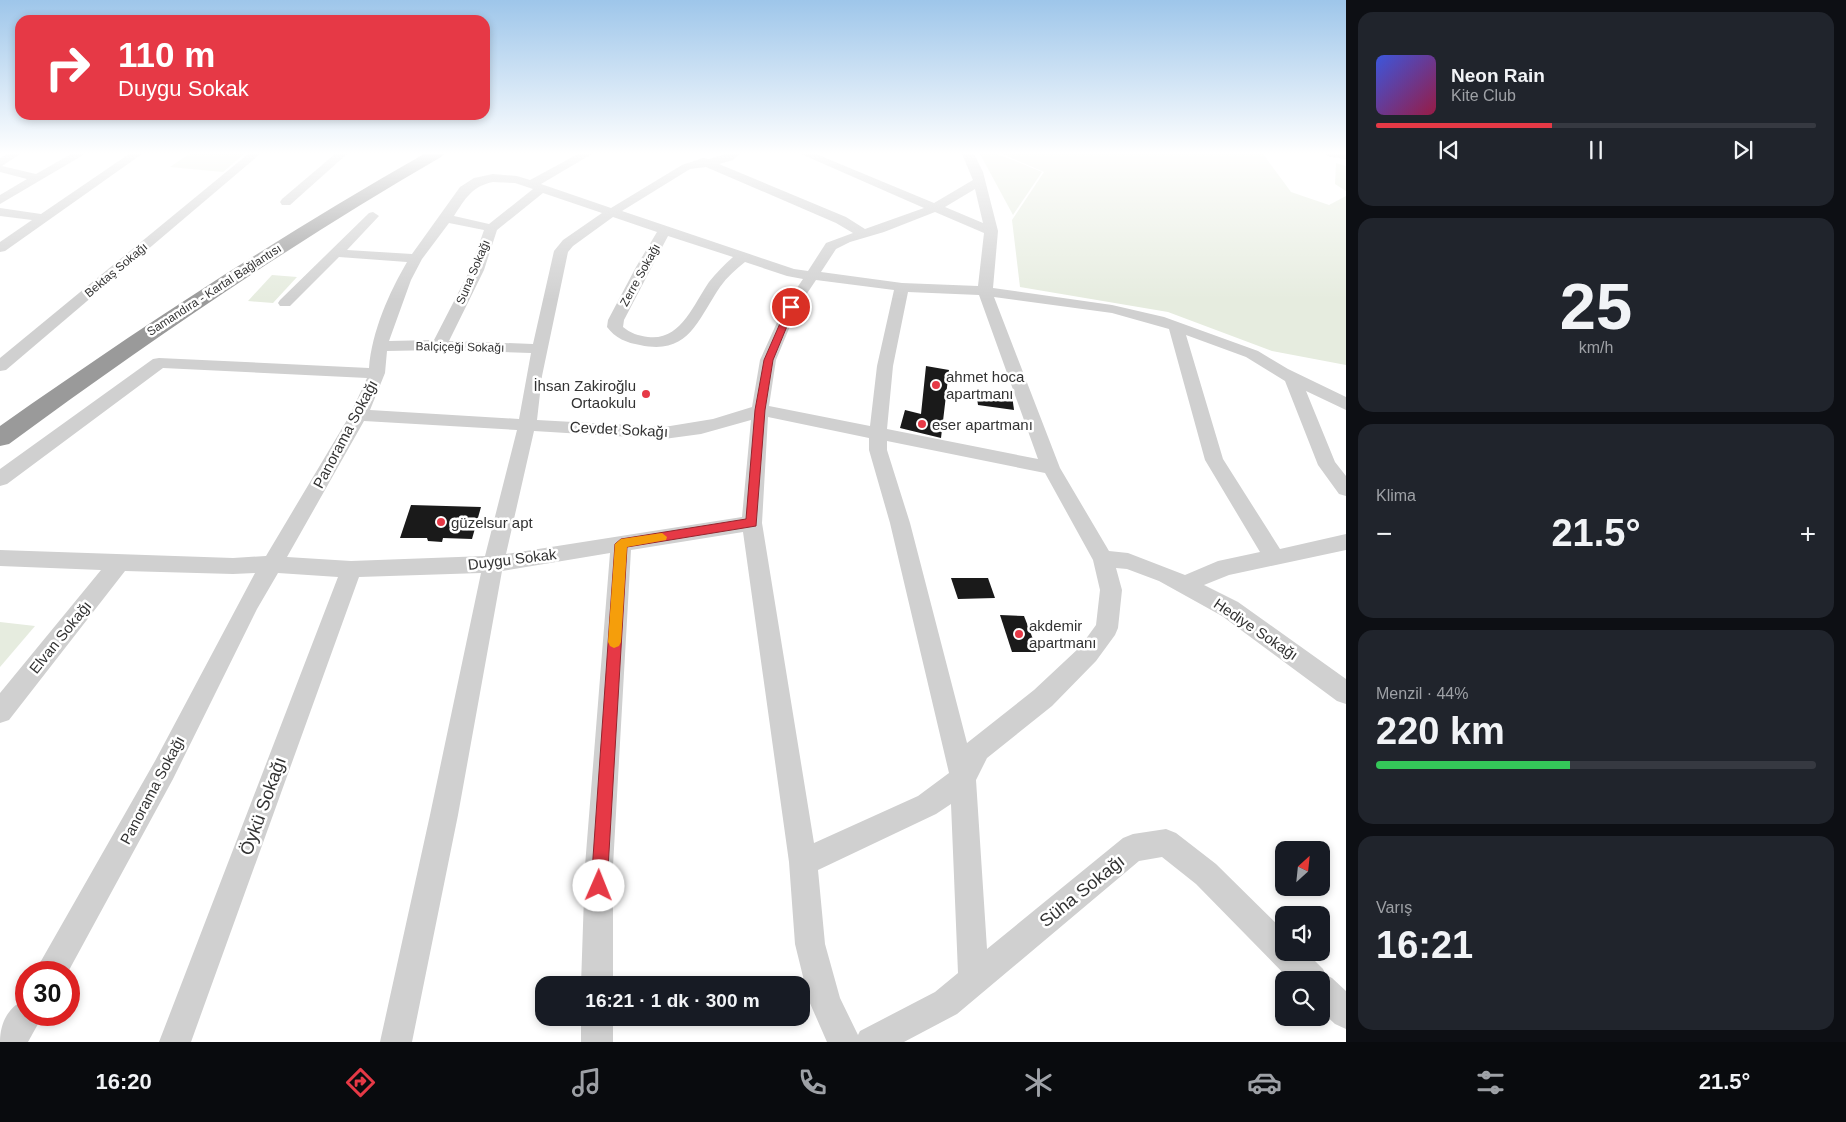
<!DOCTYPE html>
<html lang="tr">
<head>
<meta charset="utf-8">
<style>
  :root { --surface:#171b24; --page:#20242c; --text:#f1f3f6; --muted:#9ea1a6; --line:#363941; --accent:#e63946 }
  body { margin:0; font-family:Helvetica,sans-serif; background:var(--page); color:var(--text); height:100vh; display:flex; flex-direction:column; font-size:19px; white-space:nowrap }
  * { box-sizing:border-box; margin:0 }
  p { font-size:16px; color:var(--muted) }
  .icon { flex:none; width:28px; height:28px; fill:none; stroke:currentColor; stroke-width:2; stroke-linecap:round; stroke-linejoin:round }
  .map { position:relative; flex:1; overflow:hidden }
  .details { display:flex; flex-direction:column; gap:12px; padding:12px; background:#0d0f14; width:500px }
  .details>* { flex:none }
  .guide { position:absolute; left:15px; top:15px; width:475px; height:105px; border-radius:15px; box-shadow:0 2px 8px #0003; background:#e63946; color:#fff; overflow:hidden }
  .needle { width:32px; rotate:27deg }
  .tools { position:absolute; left:1275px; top:841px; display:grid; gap:10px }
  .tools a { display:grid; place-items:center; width:55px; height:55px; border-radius:10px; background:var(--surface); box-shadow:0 2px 8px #0003; font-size:25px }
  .speed { position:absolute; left:15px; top:961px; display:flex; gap:10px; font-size:25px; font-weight:700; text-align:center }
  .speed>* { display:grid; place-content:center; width:65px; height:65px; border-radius:50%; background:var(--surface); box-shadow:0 2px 8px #0003; line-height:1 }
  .speed .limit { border:8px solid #d22; background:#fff; color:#111 }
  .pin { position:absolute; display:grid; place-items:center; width:42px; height:42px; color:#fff; margin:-21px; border:2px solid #fff; border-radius:50%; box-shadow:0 1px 5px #0007 }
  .me { position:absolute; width:55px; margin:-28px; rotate:1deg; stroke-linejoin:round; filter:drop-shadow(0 0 4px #0008) }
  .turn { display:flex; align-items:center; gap:18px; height:105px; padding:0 20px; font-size:22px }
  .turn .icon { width:65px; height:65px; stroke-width:2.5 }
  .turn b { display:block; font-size:35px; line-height:42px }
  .big { font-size:38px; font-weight:600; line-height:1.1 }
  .details .tile { flex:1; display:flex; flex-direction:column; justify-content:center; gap:8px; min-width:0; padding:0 18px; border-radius:15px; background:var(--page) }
  .details .dial { align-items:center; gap:0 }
  .dial b { font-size:65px; line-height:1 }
  .song { display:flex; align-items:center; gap:15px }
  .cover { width:60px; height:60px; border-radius:8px; background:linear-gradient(135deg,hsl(230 70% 55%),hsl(340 70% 35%)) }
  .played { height:5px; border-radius:2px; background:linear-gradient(90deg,var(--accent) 40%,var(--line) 40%) }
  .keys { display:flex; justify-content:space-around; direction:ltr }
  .heat { display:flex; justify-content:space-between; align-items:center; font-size:28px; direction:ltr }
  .charge { height:8px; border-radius:4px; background:linear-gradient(90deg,#34c759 44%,var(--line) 0) }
  .trip { position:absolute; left:535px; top:976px; width:275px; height:50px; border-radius:15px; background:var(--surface); box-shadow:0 2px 8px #0003; font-weight:600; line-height:50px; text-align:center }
  .tabs { display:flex; height:80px; justify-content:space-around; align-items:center; background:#090b0e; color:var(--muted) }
  .tabs .icon { width:35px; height:35px }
  .tabs .selected { color:var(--accent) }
  .tabs b { font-size:22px; color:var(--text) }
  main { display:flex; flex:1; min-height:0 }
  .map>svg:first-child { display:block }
  .green { fill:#e6ecdf }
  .building { fill:#1a1a1a }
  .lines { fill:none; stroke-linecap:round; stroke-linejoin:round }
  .minor { fill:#d0d0d0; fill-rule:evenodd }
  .highway { fill:#9a9a9a; fill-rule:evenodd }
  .route { fill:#e63946; stroke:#96252e }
  .slow { fill:#f59e0b }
  .poi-dot { fill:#e63946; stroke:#fff; stroke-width:2 }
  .labels { text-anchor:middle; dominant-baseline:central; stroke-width:5; stroke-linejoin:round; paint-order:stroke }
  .far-street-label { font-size:12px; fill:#333; stroke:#fff }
  .poi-label { font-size:15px; fill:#333; stroke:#fff; text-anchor:start }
  .street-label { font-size:15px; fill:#333; stroke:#fff }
  .near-street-label { font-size:18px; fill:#333; stroke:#fff }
</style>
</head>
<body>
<main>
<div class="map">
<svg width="1346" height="1042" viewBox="0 0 1346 1042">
  <rect width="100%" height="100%" fill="#fff"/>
  <g class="green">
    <polygon points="189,154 244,154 223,172 170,167"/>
    <polygon points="980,154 998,154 1042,172 1013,215"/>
    <polygon points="1002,154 1263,154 1291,192 1329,205 1346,196 1346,365 1272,351 1168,312 1020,287 1012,220 1044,172"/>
    <polygon points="1336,163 1346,166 1346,191 1335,184"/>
    <polygon points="272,275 297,277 273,303 248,301"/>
    <polygon points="0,622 35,626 0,667"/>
  </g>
  <g class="building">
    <polygon points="926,366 949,370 941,438 900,428 905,410 921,414"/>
    <polygon points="976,391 1012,395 1014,410 978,405"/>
    <polygon points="411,505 481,507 472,539 443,538 442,542 428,541 427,538 400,538"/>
    <polygon points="951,578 988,578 995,598 958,599"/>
    <polygon points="1000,615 1024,616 1038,652 1012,652"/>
  </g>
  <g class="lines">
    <g class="minor">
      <polygon points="7,154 20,154 2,166 36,174 71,154 85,154 0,204 0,195 27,179 0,172 0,158"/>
      <polygon points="129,154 142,154 5,251 0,252 0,242 32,220 0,216 0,208 41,214"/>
      <polygon points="248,154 260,154 6,370 0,371 0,358"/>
      <polygon points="335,154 347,154 290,205 282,205 280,202 282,199"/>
      <path d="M 578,154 L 592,154 L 541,184 L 611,208 L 682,165 L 703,158 L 709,159 L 726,154 L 739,154 L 733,160 L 719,164 L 846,217 L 865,229 L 924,208 L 801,154 L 816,154 L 934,203 L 973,180 L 962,154 L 974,154 L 983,172 L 998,231 L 993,288 L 1112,305 L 1164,317 L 1258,351 L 1288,369 L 1346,397 L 1346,410 L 1306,391 L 1335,462 L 1346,476 L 1346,496 L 1339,494 L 1318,465 L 1285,381 L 1246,357 L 1186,335 L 1223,459 L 1280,549 L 1346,534 L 1346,550 L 1229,575 L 1204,585 L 1238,602 L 1346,679 L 1346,704 L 1337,701 L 1222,616 L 1159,581 L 1127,569 L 1116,568 L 1122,590 L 1118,628 L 1115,635 L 1096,661 L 1052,706 L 987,758 L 976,780 L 987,949 L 1123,838 L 1133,834 L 1166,829 L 1176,833 L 1216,864 L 1284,931 L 1284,952 L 1306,952 L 1323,969 L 1326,975 L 1332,978 L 1346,991 L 1346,1029 L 1335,1024 L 1321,1011 L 1321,980 L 1290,980 L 1196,884 L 1162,857 L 1139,861 L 957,1014 L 904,1042 L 827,1042 L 809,1001 L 795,944 L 789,862 L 743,532 L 631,550 L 613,866 L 613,985 L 581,985 L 585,866 L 610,553 L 502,571 L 458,815 L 412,1042 L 380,1042 L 430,815 L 481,573 L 359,577 L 191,1042 L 159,1042 L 338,577 L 278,573 L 257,609 L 173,779 L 68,972 L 37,972 L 41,961 L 155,761 L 255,573 L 233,574 L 125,571 L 9,720 L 0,723 L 0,693 L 101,570 L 0,566 L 0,550 L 233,558 L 266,556 L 350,415 L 367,378 L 163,368 L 7,484 L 0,486 L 0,469 L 153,359 L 159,358 L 369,368 C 372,331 389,293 407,262 L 339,257 L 290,306 L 280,306 L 278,303 L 280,300 L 369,213 L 373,212 L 379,216 L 347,250 L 412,254 L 460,187 L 474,178 L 493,174 L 517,176 L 530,180 ZM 706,167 L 836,223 L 853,233 L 826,243 L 808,271 L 794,269 L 622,211 L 690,169 ZM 493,182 L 515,183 L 533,189 L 489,224 L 454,216 C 465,199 472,186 493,182 ZM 975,189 L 983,223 L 945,207 ZM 543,193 L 602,213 L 563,240 L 554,251 L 533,344 L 449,341 L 484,270 L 497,230 ZM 935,212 L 984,233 L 978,286 L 902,283 L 821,272 L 836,249 L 850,242 L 884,232 ZM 613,217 L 657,232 L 636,267 L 608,320 L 607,327 C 615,338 627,343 640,345 C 689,356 698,319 720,287 C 727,277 736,269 745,262 L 787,276 L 803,279 L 784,307 L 760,360 L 752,407 L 713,419 L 664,427 L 537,420 L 542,376 L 568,252 L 573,246 ZM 449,223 L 484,230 L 470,270 L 434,340 L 389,341 L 411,280 L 422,259 ZM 668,236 L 733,257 C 724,265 716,273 709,282 C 693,305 681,341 648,337 C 639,336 630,333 623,327 L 624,320 ZM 816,280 L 894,290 L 877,366 L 870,426 L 769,406 L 776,360 L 798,307 ZM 908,292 L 979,295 L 1038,459 L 887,429 L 893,366 ZM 994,297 L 1112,313 L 1169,329 L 1205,460 L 1260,552 L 1218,561 L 1185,575 L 1128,553 L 1109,551 L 1060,468 ZM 439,350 L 531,353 L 519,419 L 370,410 L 385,373 L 387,351 ZM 768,417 L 869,438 L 869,450 L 890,523 L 949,773 L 918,796 L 814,843 L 762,523 ZM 751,420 L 742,517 L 506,554 L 534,431 L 664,439 L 701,434 ZM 364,421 L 517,430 L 485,556 L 351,561 L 287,557 ZM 887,441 L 1045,473 L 1093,560 L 1100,590 L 1096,625 L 1080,647 L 1034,690 L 967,743 L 910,523 L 887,450 ZM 951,804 L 958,973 L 935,992 L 860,1031 L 858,1035 L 840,998 L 825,944 L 818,870 L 936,814 Z"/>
      <polygon points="1325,154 1346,154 1346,159 1330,157"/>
      <path d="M 26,999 L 26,1015 L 43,1015 L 28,1042 L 0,1042 C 0,1023 8,1007 26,999 Z"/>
      <rect x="581" y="1018" width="32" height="24"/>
    </g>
    <path class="highway" d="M 424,154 L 444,154 L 441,157 C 291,244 149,341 9,444 L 0,446 L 0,426 C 138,329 278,237 424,154 Z"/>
  </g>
  <linearGradient id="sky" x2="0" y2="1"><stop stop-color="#9ec6ea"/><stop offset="0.51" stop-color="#fff"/><stop offset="1" stop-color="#fff" stop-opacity="0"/></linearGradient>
  <rect width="1346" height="300" fill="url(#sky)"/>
  <polygon class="route" points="788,305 795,307 773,360 765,410 756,526 627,547 607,886 605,892 599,894 593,892 591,886 615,544 621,539 746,519 755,410 764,360"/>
  <polygon class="slow" points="662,533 667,537 666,540 627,547 621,642 619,646 614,648 610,646 608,642 615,544 621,539"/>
  <g class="poi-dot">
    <circle cx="936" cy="385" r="5"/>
    <circle cx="646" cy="394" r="5"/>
    <circle cx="922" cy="424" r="5"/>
    <circle cx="441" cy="522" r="5"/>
    <circle cx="1019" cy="634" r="5"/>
  </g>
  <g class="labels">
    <g class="far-street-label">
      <text transform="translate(116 270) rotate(-40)">Bektaş Sokağı</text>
      <text transform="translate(473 272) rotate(-67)">Suna Sokağı</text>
      <text transform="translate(640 275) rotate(-61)">Zerre Sokağı</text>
      <text transform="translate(214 290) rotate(-33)">Samandıra - Kartal Bağlantısı</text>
      <text transform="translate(460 347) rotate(1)">Balçiçeği Sokağı</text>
    </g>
    <g class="poi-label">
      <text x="946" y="376">ahmet hoca<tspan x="946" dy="17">apartmanı</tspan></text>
      <text x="636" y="385" text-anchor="end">İhsan Zakiroğlu<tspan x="636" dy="17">Ortaokulu</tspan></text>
      <text x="932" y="424">eser apartmanı</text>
      <text x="451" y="522">güzelsur apt</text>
      <text x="1029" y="625">akdemir<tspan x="1029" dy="17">apartmanı</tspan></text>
    </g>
    <g class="street-label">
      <text transform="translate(619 429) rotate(3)">Cevdet Sokağı</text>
      <text transform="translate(345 434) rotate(-62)">Panorama Sokağı</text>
      <text transform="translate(512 559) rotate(-7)">Duygu Sokak</text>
      <text transform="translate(1256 629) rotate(34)">Hediye Sokağı</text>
      <text transform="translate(60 637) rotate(-51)">Elvan Sokağı</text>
      <text transform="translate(152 790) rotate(-62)">Panorama Sokağı</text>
    </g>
    <g class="near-street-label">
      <text transform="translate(263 806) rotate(-70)">Öykü Sokağı</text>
      <text transform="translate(1082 891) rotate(-39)">Süha Sokağı</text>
    </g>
  </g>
</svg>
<div class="tools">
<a><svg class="needle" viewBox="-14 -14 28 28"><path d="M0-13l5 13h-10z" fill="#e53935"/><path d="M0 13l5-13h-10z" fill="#9ea1a6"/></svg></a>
<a><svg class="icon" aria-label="sound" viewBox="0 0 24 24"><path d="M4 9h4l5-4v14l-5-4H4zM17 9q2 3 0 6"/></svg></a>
<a><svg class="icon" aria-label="search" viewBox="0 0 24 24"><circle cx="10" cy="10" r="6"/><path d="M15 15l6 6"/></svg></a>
</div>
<div class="speed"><div class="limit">30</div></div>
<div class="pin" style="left:791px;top:307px;background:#d93025"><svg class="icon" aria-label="arrive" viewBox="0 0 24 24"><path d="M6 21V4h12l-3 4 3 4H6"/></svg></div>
<svg class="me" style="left:599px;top:886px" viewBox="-20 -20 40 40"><circle r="19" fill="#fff"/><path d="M0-13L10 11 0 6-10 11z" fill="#e63946"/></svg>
<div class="trip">16:21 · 1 dk · 300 m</div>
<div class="guide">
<div class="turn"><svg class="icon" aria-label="right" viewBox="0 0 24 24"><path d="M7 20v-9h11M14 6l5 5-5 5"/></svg><div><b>110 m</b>Duygu Sokak</div></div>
</div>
</div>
<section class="details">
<div class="tile">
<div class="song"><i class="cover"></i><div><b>Neon Rain</b><p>Kite Club</p></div></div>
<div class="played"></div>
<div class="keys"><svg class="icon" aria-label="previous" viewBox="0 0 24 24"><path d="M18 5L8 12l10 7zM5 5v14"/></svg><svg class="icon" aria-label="pause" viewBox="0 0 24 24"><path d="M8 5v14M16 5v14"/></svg><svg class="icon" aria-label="next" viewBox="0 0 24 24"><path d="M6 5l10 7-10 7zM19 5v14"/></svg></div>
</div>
<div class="tile dial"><b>25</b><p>km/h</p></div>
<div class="tile"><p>Klima</p>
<div class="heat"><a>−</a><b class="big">21.5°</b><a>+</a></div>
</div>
<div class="tile"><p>Menzil · 44%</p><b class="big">220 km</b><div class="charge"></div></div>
<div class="tile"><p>Varış</p><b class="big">16:21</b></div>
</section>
</main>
<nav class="tabs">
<b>16:20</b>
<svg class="icon selected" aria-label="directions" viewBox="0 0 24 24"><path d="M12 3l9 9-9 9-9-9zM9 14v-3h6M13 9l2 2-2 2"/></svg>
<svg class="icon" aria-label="music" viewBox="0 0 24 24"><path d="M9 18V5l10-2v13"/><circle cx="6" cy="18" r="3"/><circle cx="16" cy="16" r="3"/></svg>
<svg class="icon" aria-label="phone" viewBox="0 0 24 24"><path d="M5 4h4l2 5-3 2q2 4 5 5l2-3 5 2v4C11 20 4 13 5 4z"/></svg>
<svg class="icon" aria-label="climate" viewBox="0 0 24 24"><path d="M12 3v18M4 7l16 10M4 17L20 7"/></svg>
<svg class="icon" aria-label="car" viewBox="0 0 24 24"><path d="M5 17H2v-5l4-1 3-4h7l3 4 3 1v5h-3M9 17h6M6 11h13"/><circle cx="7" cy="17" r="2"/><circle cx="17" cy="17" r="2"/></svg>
<svg class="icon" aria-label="filters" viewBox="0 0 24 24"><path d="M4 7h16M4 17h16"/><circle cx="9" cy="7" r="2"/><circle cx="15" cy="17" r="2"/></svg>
<b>21.5°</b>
</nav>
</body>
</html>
